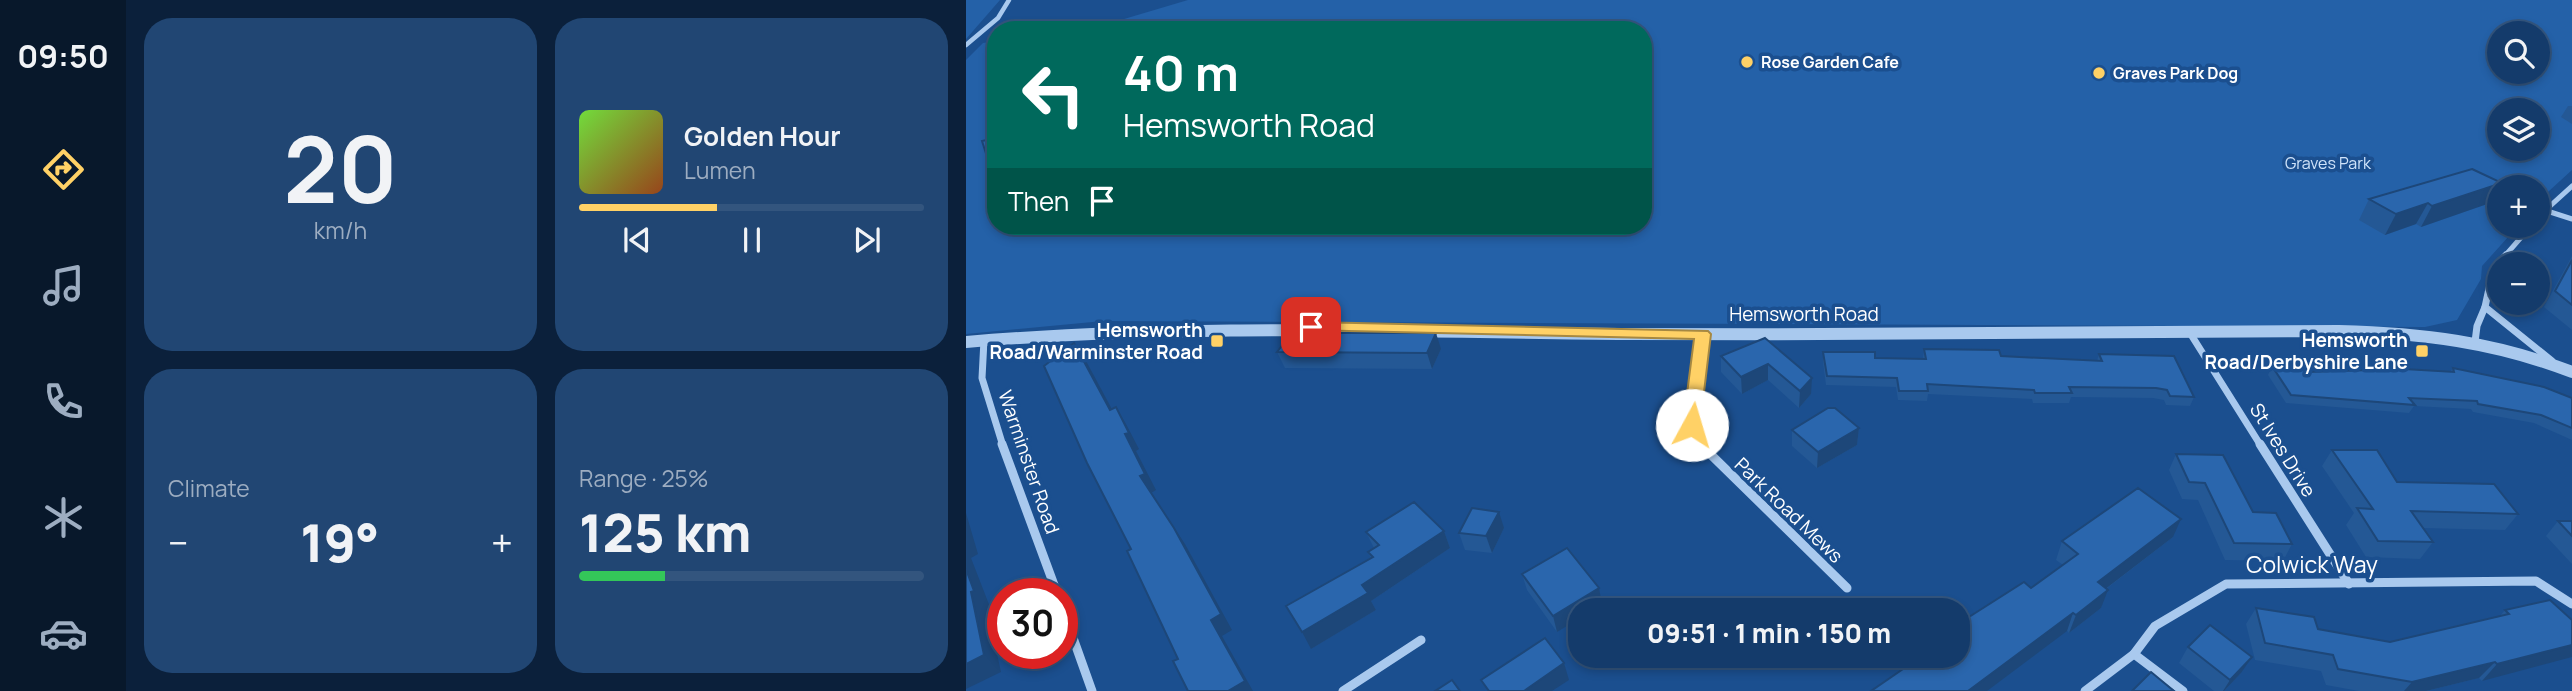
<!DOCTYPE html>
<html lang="en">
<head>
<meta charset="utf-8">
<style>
  :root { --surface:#143b6b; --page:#214673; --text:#f1f3f6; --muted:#9dadc1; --line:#33557e; --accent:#ffd166 }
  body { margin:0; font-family:Manrope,sans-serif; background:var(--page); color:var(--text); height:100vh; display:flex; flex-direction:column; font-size:26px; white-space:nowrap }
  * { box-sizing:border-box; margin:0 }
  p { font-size:23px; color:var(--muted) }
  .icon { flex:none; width:38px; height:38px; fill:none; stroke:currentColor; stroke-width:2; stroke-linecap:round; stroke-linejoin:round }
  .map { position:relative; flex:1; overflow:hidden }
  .side { display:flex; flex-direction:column; gap:18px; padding:18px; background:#0b203b; width:840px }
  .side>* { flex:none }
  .guide { position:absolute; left:21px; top:21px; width:665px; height:214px; border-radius:28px; box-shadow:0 4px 10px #0003,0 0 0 2px var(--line); background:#00695c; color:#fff; overflow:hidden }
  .buttons { position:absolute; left:1521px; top:21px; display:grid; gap:14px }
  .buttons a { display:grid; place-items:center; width:63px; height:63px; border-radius:50%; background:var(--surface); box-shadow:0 4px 10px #0003,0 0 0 2px var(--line); font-size:35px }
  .speed { position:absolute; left:21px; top:578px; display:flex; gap:14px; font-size:35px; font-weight:700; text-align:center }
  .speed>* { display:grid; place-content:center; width:91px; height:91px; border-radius:50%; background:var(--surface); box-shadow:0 4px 10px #0003,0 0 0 2px var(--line); line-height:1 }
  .speed .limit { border:10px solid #d22; background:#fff; color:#111 }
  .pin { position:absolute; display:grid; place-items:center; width:60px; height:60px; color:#fff; margin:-30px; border-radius:14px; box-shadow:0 4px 10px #0006 }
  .me { position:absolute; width:77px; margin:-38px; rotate:6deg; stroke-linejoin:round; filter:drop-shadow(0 0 5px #0008) }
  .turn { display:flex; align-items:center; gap:24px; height:147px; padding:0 21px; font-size:32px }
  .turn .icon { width:91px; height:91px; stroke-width:2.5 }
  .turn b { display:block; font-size:49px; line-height:60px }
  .then { display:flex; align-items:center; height:66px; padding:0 21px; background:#0003; gap:14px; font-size:26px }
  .big { font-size:52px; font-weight:800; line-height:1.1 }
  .side .widget { flex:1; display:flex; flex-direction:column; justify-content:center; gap:10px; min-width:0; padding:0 24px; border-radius:28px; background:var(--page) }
  .side .dial { align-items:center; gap:0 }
  .dial b { font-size:91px; line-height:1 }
  .song { display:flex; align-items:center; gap:21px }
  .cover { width:84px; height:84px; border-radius:10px; background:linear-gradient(135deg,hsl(100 70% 55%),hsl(20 70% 35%)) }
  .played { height:7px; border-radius:4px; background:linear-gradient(90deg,var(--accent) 40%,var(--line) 40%) }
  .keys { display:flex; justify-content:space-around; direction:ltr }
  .heat { display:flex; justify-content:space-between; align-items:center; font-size:38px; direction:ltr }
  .charge { height:10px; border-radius:5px; background:linear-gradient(90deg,#34c759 25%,var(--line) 0) }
  .side .tiles { flex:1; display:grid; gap:18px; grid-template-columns:repeat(2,1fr) }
  .trip { position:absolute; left:602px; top:598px; width:402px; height:70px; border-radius:28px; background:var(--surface); box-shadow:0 4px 10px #0003,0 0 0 2px var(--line); font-weight:800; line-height:70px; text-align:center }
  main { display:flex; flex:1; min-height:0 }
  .dock { display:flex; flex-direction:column; width:126px; justify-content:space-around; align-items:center; background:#08182b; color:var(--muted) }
  .dock .icon { width:49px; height:49px }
  .dock .selected { color:var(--accent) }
  .dock b { font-size:32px; color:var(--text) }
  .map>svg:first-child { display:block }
  .green { fill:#2461a8; fill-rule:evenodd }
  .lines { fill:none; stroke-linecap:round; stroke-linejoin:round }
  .minor-far3 { stroke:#a9c9ee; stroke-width:4.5 }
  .minor-far2 { stroke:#a9c9ee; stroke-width:5 }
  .minor-far1 { stroke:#a9c9ee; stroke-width:7 }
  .minor { stroke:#a9c9ee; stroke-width:9 }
  .tertiary { stroke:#a9c9ee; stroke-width:12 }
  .wall { fill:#245895 }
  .shaded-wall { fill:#1d4779 }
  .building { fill:#2a66ad; stroke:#1d4779; stroke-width:2 }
  .route { fill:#ffd166; stroke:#a68842; stroke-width:2 }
  .poi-dot { fill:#ffd166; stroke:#1b4f8f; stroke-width:2.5 }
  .labels { text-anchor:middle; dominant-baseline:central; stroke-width:7; stroke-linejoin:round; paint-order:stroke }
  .far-poi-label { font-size:16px; font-weight:bold; fill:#fff; stroke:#1b4f8f; text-anchor:start }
  .far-park-label { font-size:16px; fill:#cfe3fa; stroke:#1b4f8f }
  .street-label { font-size:19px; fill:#fff; stroke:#1b4f8f }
  .poi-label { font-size:19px; font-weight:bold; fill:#fff; stroke:#1b4f8f; text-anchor:end }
  .near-street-label { font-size:23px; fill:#fff; stroke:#1b4f8f }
</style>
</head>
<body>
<main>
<nav class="dock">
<b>09:50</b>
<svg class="icon selected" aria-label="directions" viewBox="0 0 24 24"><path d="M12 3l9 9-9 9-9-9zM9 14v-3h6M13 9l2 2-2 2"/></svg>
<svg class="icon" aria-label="music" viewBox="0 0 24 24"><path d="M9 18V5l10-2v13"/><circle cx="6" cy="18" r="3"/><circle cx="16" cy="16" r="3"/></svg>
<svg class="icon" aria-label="phone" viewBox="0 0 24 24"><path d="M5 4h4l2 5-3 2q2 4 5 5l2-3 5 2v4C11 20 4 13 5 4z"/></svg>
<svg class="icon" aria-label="climate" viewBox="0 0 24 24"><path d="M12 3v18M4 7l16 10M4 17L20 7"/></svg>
<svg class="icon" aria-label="car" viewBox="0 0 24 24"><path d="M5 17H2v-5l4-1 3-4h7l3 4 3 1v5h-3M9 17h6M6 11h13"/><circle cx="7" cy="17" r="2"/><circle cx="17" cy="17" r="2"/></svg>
</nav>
<section class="side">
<div class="tiles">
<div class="widget dial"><b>20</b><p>km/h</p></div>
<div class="widget">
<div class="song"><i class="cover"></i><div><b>Golden Hour</b><p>Lumen</p></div></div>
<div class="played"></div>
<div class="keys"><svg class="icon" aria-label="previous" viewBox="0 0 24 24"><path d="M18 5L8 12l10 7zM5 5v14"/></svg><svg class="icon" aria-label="pause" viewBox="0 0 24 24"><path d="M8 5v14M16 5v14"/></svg><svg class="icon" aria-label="next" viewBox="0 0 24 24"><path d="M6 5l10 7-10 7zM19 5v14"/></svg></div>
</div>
<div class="widget"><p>Climate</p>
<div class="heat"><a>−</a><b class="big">19°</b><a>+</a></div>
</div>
<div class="widget"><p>Range · 25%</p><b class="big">125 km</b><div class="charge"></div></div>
</div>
</section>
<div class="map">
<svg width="1606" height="691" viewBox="0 0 1606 691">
  <rect width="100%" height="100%" fill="#1b4f8f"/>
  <g class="green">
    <polygon points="0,0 34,0 0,39"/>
    <path d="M 222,0 L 1606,0 L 1606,170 L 1572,201 L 1572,187 L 1533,187 L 1533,226 L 1552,226 L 1516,266 L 1515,279 L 1491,320 L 1459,327 L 137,321 L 0,334 L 0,60 L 17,43 L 30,41 L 30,226 L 677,226 L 677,30 L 99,30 L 148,22 ZM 1533,33 L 1572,33 L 1572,72 L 1533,72 ZM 1533,110 L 1572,110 L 1572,149 L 1533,149 Z"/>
  </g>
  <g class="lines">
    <polyline class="minor-far3" points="0,45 32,18 43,0"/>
    <g class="minor-far2">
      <polyline points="1578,210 1606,219"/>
      <polyline points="1572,217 1606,186"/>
      <polyline points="1538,257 1565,226"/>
    </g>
    <g class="minor-far1">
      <polyline points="1540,255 1527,270 1519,307 1586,361"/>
      <polyline points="1224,333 1295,446"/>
      <polyline points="18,340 16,378 37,446"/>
      <polyline points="1509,342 1511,326 1519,307"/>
      <polyline points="735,446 726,425 737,334"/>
    </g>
    <g class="minor">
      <polyline points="36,444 91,593"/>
      <polyline points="734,444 881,588"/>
      <polyline points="1294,444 1383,584"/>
      <polyline points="96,607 126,691"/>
      <polyline points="1168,654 1217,691"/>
      <polyline points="377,691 455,640"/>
      <polyline points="1119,691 1168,654 1189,626 1260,584 1570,581 1606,604"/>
    </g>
    <path class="tertiary" d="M 0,342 C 221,323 441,332 662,334 C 899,335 1136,333 1373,331 C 1455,333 1529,342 1606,372"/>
  </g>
  <g class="wall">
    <polygon points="1602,106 1606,106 1606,124 1595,117"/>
    <polygon points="1403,199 1524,203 1455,227 1450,224 1419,235 1393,220"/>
    <polygon points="1606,256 1606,330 1578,307"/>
    <polygon points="799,338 845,394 833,408 802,380 776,394 755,372 755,356"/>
    <polygon points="475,349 466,369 319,368 311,352"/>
    <polygon points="958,349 1035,356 1131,361 1133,354 1228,397 1224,406 1200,405 1198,400 1187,398 1105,397 1103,403 1067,403 1066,399 962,394 961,401 932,400 930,387 860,385 857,362 857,352 909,358 957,359"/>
    <polygon points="1306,366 1341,372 1484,372 1487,368 1606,398 1606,440 1568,423 1507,412 1505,409 1448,406 1443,413 1320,403 1302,375"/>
    <polygon points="893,428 891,445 851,468 826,446 826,430"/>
    <polygon points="1366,450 1431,482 1552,514 1539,530 1457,528 1467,542 1454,559 1400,557 1380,525 1388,513 1356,466"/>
    <polygon points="1210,454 1326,544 1317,561 1259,560 1232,500 1216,499 1203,470"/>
    <polygon points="1592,521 1606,521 1606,564 1580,536"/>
    <polygon points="538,528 526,553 499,550 493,533"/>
    <polygon points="478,531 484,548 405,601 410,610 345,649 405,558 402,552 408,548 400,532"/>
    <polygon points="1207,537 1140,589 1135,608 1103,633 1065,588 1097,565 1090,560 1096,541"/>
    <polygon points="556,574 636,604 625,611 614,611 591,632 561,590"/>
    <polygon points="1290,608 1352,629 1424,642 1533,617 1539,610 1606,620 1516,681 1513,678 1460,691 1393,691 1360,685 1355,671 1289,660 1280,624"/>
    <polygon points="1222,647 1275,673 1258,691 1248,691 1213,663"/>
  </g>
  <g class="shaded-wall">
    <polygon points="1536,183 1524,203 1455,227 1466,206"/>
    <polygon points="1462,203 1450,224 1419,235 1430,214"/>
    <polygon points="470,333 475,349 466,369 461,353"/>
    <polygon points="108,343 119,359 155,426 144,410"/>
    <polygon points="802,364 802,380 776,394 775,377"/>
    <polygon points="846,378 845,394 833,408 834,391"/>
    <polygon points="150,407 160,424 173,449 170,451 190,490 185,493 219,544 266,630 256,636 287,691 262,691 245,620 174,476"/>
    <polygon points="893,428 891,445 851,468 852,452"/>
    <polygon points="533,512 538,528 526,553 520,536"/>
    <polygon points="0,513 12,554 5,558 24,607 21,609 35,672 0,689"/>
    <polygon points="1215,519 1207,537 1125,600 1132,582"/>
    <polygon points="478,531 484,548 405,601 410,610 345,649 336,632 396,585"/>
    <polygon points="633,588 636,604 625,611 614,611 614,618 591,632 587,616"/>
    <polygon points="1142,590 1135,608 1103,633 1110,615"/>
    <polygon points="1107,613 1101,631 1021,691 1002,691"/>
    <polygon points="1606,645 1606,657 1516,681 1531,664"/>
    <polygon points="1286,657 1275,673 1258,691 1257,691 1264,680"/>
    <polygon points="1529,662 1513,678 1460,691 1438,691 1446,682"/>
    <polygon points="598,663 603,680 586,691 558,691"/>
  </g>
  <g class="building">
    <polygon points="30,138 30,185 16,141"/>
    <polygon points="1506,169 1536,183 1466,206 1462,203 1430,214 1403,199"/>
    <polygon points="1606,260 1606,305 1589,291"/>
    <polygon points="326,333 470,333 461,353 311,352"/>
    <polygon points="799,338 846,378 834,391 802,364 775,377 755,356"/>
    <polygon points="108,343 144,410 150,407 163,433 159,434 179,474 174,476 208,528 255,614 245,620 279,681 262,691 222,691 207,661 212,659 161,551 165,549 121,463 78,366"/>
    <polygon points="958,349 1033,350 1035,356 1136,361 1133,354 1208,356 1228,397 1204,396 1201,390 1190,388 1103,387 1106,393 1069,393 1068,390 961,384 962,391 933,391 931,378 861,376 857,352 909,352 909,358 960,359"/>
    <polygon points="1306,366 1338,367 1341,372 1438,369 1488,372 1487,368 1578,387 1606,398 1606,428 1575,415 1512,404 1511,401 1443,398 1449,405 1325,395"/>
    <polygon points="862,408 869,408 893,428 852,452 826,430"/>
    <polygon points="1366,450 1411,450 1431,482 1528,484 1552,514 1445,511 1467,542 1412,541 1391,508 1407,509"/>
    <polygon points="1210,454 1257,455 1287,512 1310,513 1326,544 1268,543 1239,483 1223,482"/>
    <polygon points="1172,488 1215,519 1132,582 1142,590 1110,615 1107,613 1002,691 905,691 956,656 992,656 992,624 1058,582 1065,588 1112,554 1096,541"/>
    <polygon points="448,502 478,531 396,585 402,593 336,632 320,606 407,557 402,552 413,545 400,532"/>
    <polygon points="506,508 533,512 520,536 493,533"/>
    <polygon points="1592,521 1606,521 1606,536"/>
    <polygon points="601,548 633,588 587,616 556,574"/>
    <polygon points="0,569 8,591 5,592 18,655 0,664"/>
    <polygon points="1584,600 1606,620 1606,645 1531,664 1529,662 1446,682 1372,669 1367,655 1299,643 1290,608 1348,617 1352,629 1424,642 1543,614 1539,610"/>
    <polygon points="1244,625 1286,657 1264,680 1222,647"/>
    <polygon points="579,638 598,663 558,691 523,691 515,680"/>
    <polygon points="1185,672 1208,691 1166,691"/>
    <polygon points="486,680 494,691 469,691"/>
  </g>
  <polygon class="route" points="345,322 742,331 745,334 734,425 726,431 717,425 728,339 339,330 339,324"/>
  <g class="poi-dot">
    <circle cx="781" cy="62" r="7"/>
    <circle cx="1133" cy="73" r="7"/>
    <rect x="244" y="334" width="14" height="14" rx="3.5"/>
    <rect x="1449" y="344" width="14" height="14" rx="3.5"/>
  </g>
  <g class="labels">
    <g class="far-poi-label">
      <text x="795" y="62">Rose Garden Cafe</text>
      <text x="1147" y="73">Graves Park Dog</text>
    </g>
    <g class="far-park-label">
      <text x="1362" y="163">Graves Park</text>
    </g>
    <g class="street-label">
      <text x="838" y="314">Hemsworth Road</text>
      <text transform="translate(1317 450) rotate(58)">St Ives Drive</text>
      <text transform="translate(63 462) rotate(71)">Warminster Road</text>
      <text transform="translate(823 510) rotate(44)">Park Road Mews</text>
    </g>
    <g class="poi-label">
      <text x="237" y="330">Hemsworth<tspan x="237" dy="22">Road/Warminster Road</tspan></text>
      <text x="1442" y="340">Hemsworth<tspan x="1442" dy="22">Road/Derbyshire Lane</tspan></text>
    </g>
    <g class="near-street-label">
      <text x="1346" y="564">Colwick Way</text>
    </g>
  </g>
</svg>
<div class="buttons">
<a><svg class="icon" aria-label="search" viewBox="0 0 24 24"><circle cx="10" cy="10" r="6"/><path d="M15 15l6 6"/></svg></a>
<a><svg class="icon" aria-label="layers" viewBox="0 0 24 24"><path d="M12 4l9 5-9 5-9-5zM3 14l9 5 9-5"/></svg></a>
<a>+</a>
<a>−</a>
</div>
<div class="speed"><div class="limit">30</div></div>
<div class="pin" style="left:345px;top:327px;background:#d93025"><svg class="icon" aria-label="arrive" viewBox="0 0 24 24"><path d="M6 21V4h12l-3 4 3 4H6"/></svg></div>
<svg class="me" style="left:726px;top:425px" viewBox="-20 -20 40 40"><circle r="19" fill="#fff"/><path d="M0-13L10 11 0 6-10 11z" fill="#ffd166"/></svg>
<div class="trip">09:51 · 1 min · 150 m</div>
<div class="guide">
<div class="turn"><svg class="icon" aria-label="left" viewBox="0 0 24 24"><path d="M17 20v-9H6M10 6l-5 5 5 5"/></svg><div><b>40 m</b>Hemsworth Road</div></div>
<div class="then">Then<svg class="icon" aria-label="arrive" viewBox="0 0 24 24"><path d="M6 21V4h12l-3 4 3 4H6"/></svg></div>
</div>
</div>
</main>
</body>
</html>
